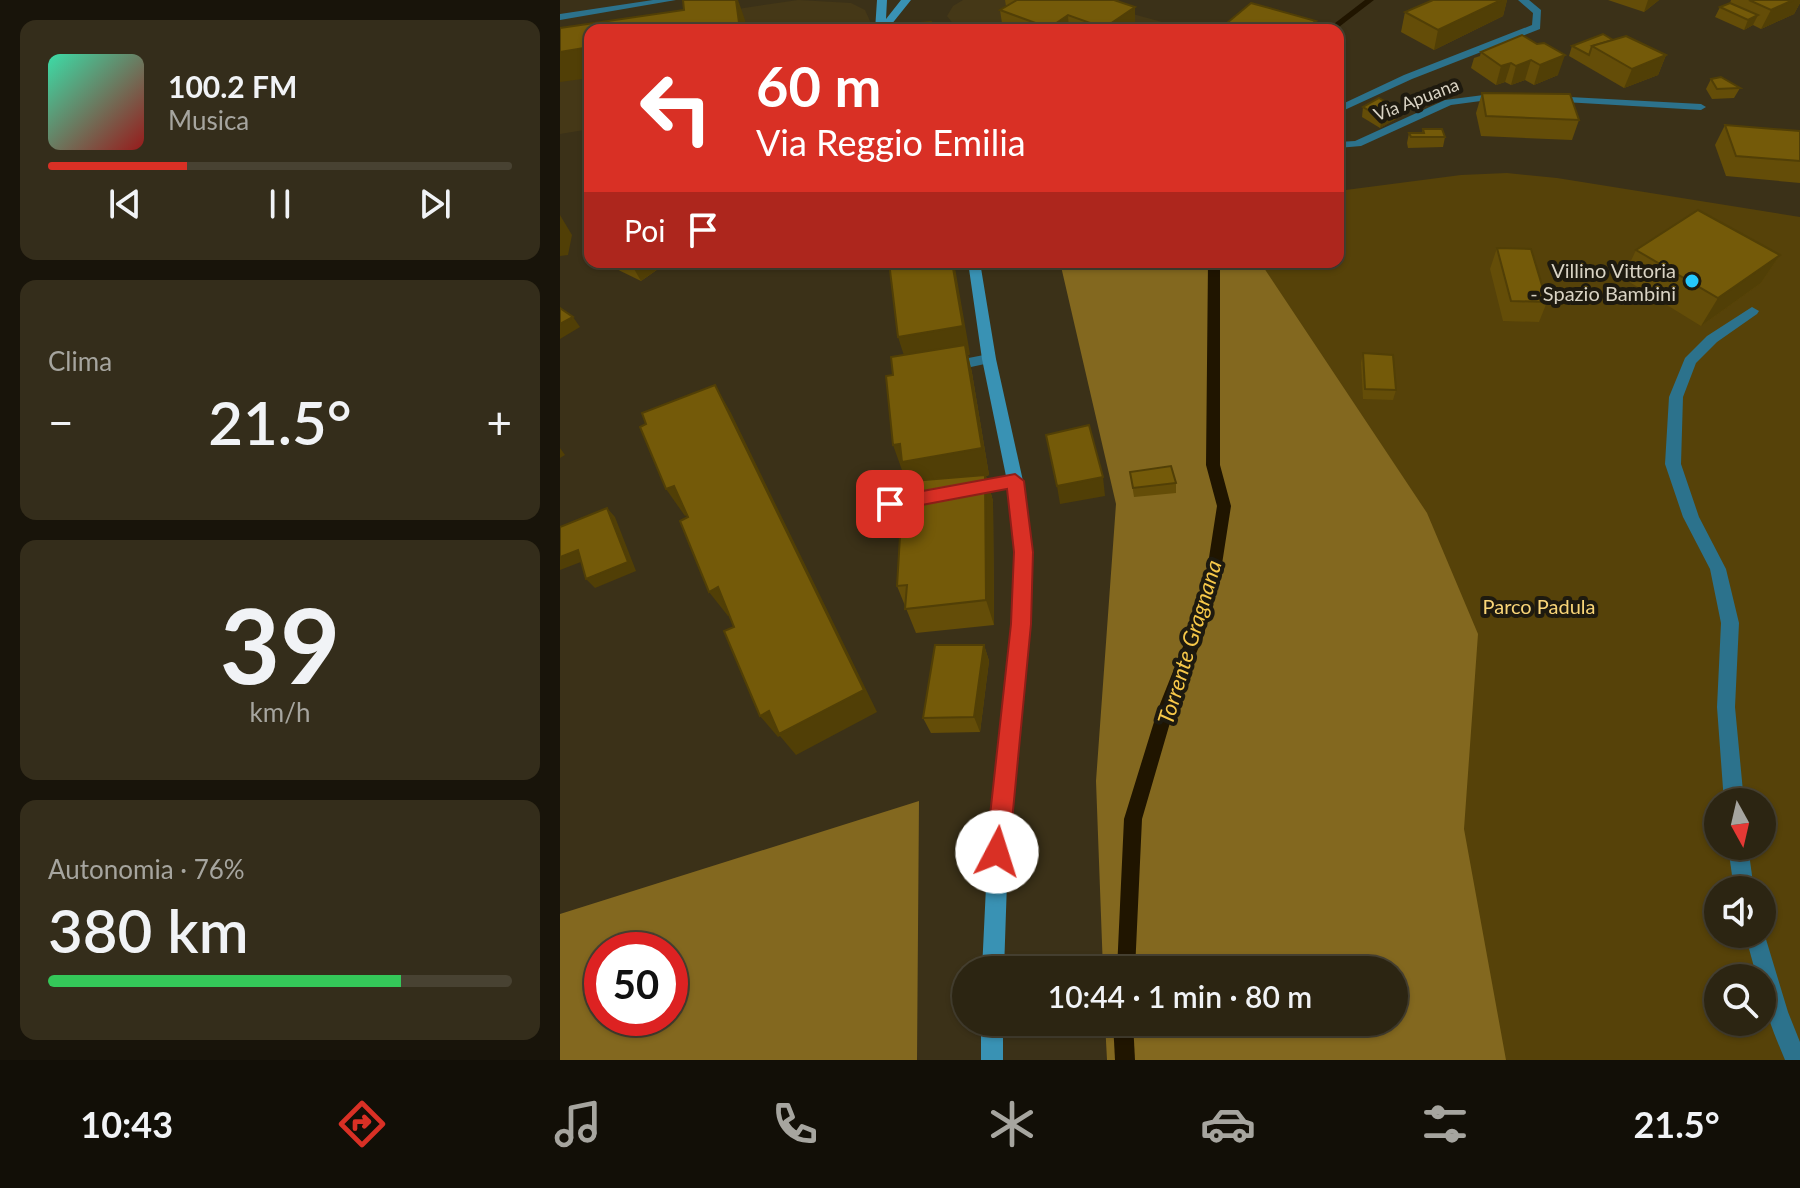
<!DOCTYPE html>
<html lang="it">
<head>
<meta charset="utf-8">
<style>
  :root { --surface:#2c2512; --page:#342d1b; --text:#f1f3f6; --muted:#a6a59f; --line:#484232; --accent:#d93025 }
  body { margin:0; font-family:Lato,sans-serif; background:var(--page); color:var(--text); height:100vh; display:flex; flex-direction:column; font-size:30px; white-space:nowrap }
  * { box-sizing:border-box; margin:0 }
  p { font-size:26px; color:var(--muted) }
  .icon { flex:none; width:44px; height:44px; fill:none; stroke:currentColor; stroke-width:2; stroke-linecap:round; stroke-linejoin:round }
  .map { position:relative; flex:1; overflow:hidden }
  .details { display:flex; flex-direction:column; gap:20px; padding:20px; background:#18140a; width:560px }
  .details>* { flex:none }
  .guide { position:absolute; left:24px; top:24px; width:760px; height:244px; border-radius:16px; box-shadow:0 2px 6px #0004,0 0 0 2px var(--line); background:#d93025; color:#fff; overflow:hidden }
  .needle { width:52px; rotate:172deg }
  .tools { position:absolute; left:1144px; top:788px; display:grid; gap:16px }
  .tools a { display:grid; place-items:center; width:72px; height:72px; border-radius:50%; background:var(--surface); box-shadow:0 2px 6px #0004,0 0 0 2px var(--line); font-size:40px }
  .speed { position:absolute; left:24px; top:932px; display:flex; gap:16px; font-size:40px; font-weight:700; text-align:center }
  .speed>* { display:grid; place-content:center; width:104px; height:104px; border-radius:50%; background:var(--surface); box-shadow:0 2px 6px #0004,0 0 0 2px var(--line); line-height:1 }
  .speed .limit { border:12px solid #d22; background:#fff; color:#111 }
  .pin { position:absolute; display:grid; place-items:center; width:68px; height:68px; color:#fff; margin:-34px; border-radius:16px; box-shadow:0 4px 12px #0006 }
  .me { position:absolute; width:88px; margin:-44px; rotate:5deg; stroke-linejoin:round; filter:drop-shadow(0 0 6px #0008) }
  .turn { display:flex; align-items:center; gap:28px; height:168px; padding:0 40px; font-size:36px }
  .turn .icon { width:104px; height:104px; stroke-width:2.5 }
  .turn b { display:block; font-size:56px; line-height:68px }
  .then { display:flex; align-items:center; height:76px; padding:0 40px; background:#0003; gap:16px; font-size:30px }
  .big { font-size:60px; font-weight:600; line-height:1.1 }
  .details .tile { flex:1; display:flex; flex-direction:column; justify-content:center; gap:12px; min-width:0; padding:0 28px; border-radius:16px; background:var(--page) }
  .details .dial { align-items:center; gap:0 }
  .dial b { font-size:104px; line-height:1 }
  .song { display:flex; align-items:center; gap:24px }
  .cover { width:96px; height:96px; border-radius:12px; background:linear-gradient(135deg,hsl(160 70% 55%),hsl(0 70% 35%)) }
  .played { height:8px; border-radius:4px; background:linear-gradient(90deg,var(--accent) 30%,var(--line) 30%) }
  .keys { display:flex; justify-content:space-around; direction:ltr }
  .heat { display:flex; justify-content:space-between; align-items:center; font-size:44px; direction:ltr }
  .charge { height:12px; border-radius:6px; background:linear-gradient(90deg,#34c759 76%,var(--line) 0) }
  .trip { position:absolute; left:392px; top:956px; width:456px; height:80px; border-radius:40px; background:var(--surface); box-shadow:0 2px 6px #0004,0 0 0 2px var(--line); font-weight:600; line-height:80px; text-align:center }
  .menu { display:flex; height:128px; justify-content:space-around; align-items:center; background:#120f07; color:var(--muted) }
  .menu .icon { width:56px; height:56px }
  .menu .active { color:var(--accent) }
  .menu b { font-size:36px; color:var(--text) }
  main { display:flex; flex:1; min-height:0 }
  .map>svg:first-child { display:block }
  .built { fill:#453817 }
  .green { fill:#564209; fill-rule:evenodd }
  .forest { fill:#83681f; fill-rule:evenodd }
  .lines { fill:none; stroke-linecap:round; stroke-linejoin:round }
  .stream { fill:#201500; fill-rule:evenodd }
  .lane { fill:#2c728c; fill-rule:evenodd }
  .street { fill:#2c728c; fill-rule:evenodd }
  .secondary { fill:#3992b4; fill-rule:evenodd }
  .wall { fill:#644d08 }
  .shaded-wall { fill:#513f06 }
  .building { fill:#745a09; stroke:#513f06; stroke-width:2 }
  .route { fill:#d93025; stroke:#8d1f18; stroke-width:2 }
  .poi-dot { fill:#25c9fe; stroke:#1e1a0f; stroke-width:3 }
  .labels { text-anchor:middle; dominant-baseline:central; stroke-width:8; stroke-linejoin:round; paint-order:stroke }
  .far-street-label { font-size:18px; fill:#d9d3c4; stroke:#1e1a0f }
  .poi-label { font-size:20px; fill:#d9d3c4; stroke:#1e1a0f; text-anchor:end }
  .park-label { font-size:20px; fill:#f9d578; stroke:#1e1a0f }
  .water-label { font-size:22px; font-style:italic; fill:#f7c849; stroke:#1e1a0f }
</style>
</head>
<body>
<main>
<section class="details">
<div class="tile">
<div class="song"><i class="cover"></i><div><b>100.2 FM</b><p>Musica</p></div></div>
<div class="played"></div>
<div class="keys"><svg class="icon" aria-label="previous" viewBox="0 0 24 24"><path d="M18 5L8 12l10 7zM5 5v14"/></svg><svg class="icon" aria-label="pause" viewBox="0 0 24 24"><path d="M8 5v14M16 5v14"/></svg><svg class="icon" aria-label="next" viewBox="0 0 24 24"><path d="M6 5l10 7-10 7zM19 5v14"/></svg></div>
</div>
<div class="tile"><p>Clima</p>
<div class="heat"><a>−</a><b class="big">21.5°</b><a>+</a></div>
</div>
<div class="tile dial"><b>39</b><p>km/h</p></div>
<div class="tile"><p>Autonomia · 76%</p><b class="big">380 km</b><div class="charge"></div></div>
</section>
<div class="map">
<svg width="1240" height="1060" viewBox="0 0 1240 1060">
  <rect width="100%" height="100%" fill="#3b3118"/>
  <g class="built">
    <polygon points="238,0 291,3 305,10 310,21 308,30 37,30"/>
    <polygon points="403,0 559,0 562,11 631,30 398,30 387,16 393,6"/>
    <polygon points="30,31 30,129 0,134 0,36"/>
  </g>
  <path class="green" d="M 947,173 L 997,178 L 1240,217 L 1240,1060 L 747,1060 L 834,1022 L 834,970 L 699,262 L 778,262 L 778,191 L 901,175 ZM 1158,802 L 1202,802 L 1202,846 L 1158,846 ZM 1158,890 L 1202,890 L 1202,934 L 1158,934 ZM 1158,978 L 1202,978 L 1202,1022 L 1158,1022 Z"/>
  <g class="forest">
    <polygon points="500,262 700,262 867,513 918,634 904,829 946,1060 547,1060 545,1022 834,1022 834,970 543,970 536,781 556,504"/>
    <path d="M 359,801 L 357,1060 L 0,1060 L 0,914 ZM 42,950 L 110,950 L 110,1018 L 42,1018 Z"/>
  </g>
  <g class="lines">
    <g class="stream">
      <polygon points="805,0 814,0 775,30 766,30"/>
      <polygon points="648,262 660,262 660,465 671,506 660,577 644,634 614,709 582,819 575,970 557,970 564,819 598,709 628,634 646,577 657,506 646,465"/>
      <polygon points="553,1022 573,1022 575,1060 555,1060"/>
    </g>
    <g class="lane">
      <polygon points="1192,307 1199,311 1197,314 1157,342 1136,363 1123,397 1121,464 1139,517 1166,569 1179,623 1175,707 1184,802 1164,802 1157,707 1161,623 1150,569 1123,517 1105,464 1109,397 1125,358 1147,336"/>
      <polygon points="429,354 436,359 434,362 388,372 381,367 388,362"/>
      <polygon points="1168,846 1188,846 1194,890 1174,890"/>
      <path d="M 1202,926 L 1228,1012 L 1240,1042 L 1240,1060 L 1225,1060 C 1214,1033 1202,1008 1202,978 L 1197,978 L 1185,934 L 1202,934 Z"/>
    </g>
    <g class="street">
      <polygon points="93,0 116,0 0,20 0,14"/>
      <polygon points="958,0 969,0 981,10 980,29 852,79 778,113 778,106 844,75 972,25 973,13"/>
      <polygon points="939,93 943,94 943,98 891,105 801,146 778,148 778,142 795,141 885,100"/>
      <polygon points="991,96 1141,104 1146,107 1141,110 987,101 987,97"/>
      <polygon points="455,475 463,481 460,485 410,496 402,490 410,484"/>
      <polygon points="371,491 379,497 371,503 330,510 324,508 322,504 324,500 330,498"/>
    </g>
    <g class="secondary">
      <polygon points="317,0 327,0 326,19 341,0 351,0 327,30 315,30"/>
      <polygon points="408,262 420,262 436,359 463,481 472,552 470,624 449,824 444,970 422,970 429,824 452,624 456,552 447,481 422,359"/>
      <rect x="421" y="1022" width="22" height="38"/>
    </g>
  </g>
  <g class="wall">
    <polygon points="445,0 554,0 575,30 443,30 440,10 446,6"/>
    <polygon points="873,0 947,0 943,16 874,50 841,32 845,12"/>
    <polygon points="1048,0 1099,0 1084,12"/>
    <polygon points="1171,0 1240,0 1240,3 1234,14 1201,29 1193,25 1184,30 1155,17 1160,7 1170,3"/>
    <polygon points="1053,40 1106,55 1098,75 1064,88 1009,56 1012,46"/>
    <polygon points="977,44 998,75 974,85 965,80 951,85 945,82 936,85 911,68 914,58 920,56 921,52"/>
    <polygon points="1151,79 1180,88 1174,98 1152,99 1146,89"/>
    <polygon points="922,93 1019,120 1012,140 921,136 916,113"/>
    <polygon points="803,107 838,109 836,119 820,128 802,117"/>
    <polygon points="1165,125 1240,131 1240,183 1166,176 1155,145"/>
    <polygon points="863,129 885,137 883,147 848,148 847,143 849,133 862,133"/>
    <polygon points="778,141 783,150 781,161 778,161"/>
    <polygon points="937,248 987,302 979,322 943,321 930,269"/>
    <polygon points="1076,250 1220,255 1201,283 1141,326 1063,278"/>
    <polygon points="42,262 108,262 81,281"/>
    <polygon points="803,353 836,390 833,400 803,399 801,363"/>
    <polygon points="410,354 408,355 412,373 429,475 426,476 433,501 434,625 356,633 337,586 351,502 352,488 346,472 343,473 333,375 343,355"/>
    <polygon points="570,472 616,483 616,493 574,497"/>
    <polygon points="424,645 429,661 420,732 371,733 363,718"/>
  </g>
  <g class="shaded-wall">
    <polygon points="176,0 178,0 185,20 186,30 180,30"/>
    <polygon points="941,0 947,0 943,16 874,50 878,30"/>
    <polygon points="1088,0 1099,0 1084,12"/>
    <polygon points="1233,0 1240,0 1240,3 1234,14 1201,29 1211,10"/>
    <polygon points="575,7 575,30 544,30 544,28"/>
    <polygon points="508,15 509,30 489,30 489,28"/>
    <polygon points="1198,15 1193,25 1184,30 1188,20"/>
    <polygon points="756,21 755,30 742,30"/>
    <polygon points="30,47 30,78 0,82 0,52"/>
    <polygon points="1005,55 998,75 974,85 980,65"/>
    <polygon points="1106,55 1098,75 1064,88 1072,69"/>
    <polygon points="971,60 965,80 951,85 956,66"/>
    <polygon points="951,63 945,82 936,85 941,66"/>
    <polygon points="838,109 836,119 820,128 822,118"/>
    <polygon points="0,215 12,235 8,255 0,256"/>
    <polygon points="1220,255 1201,283 1141,326 1158,298"/>
    <polygon points="70,262 108,262 81,281"/>
    <polygon points="392,262 394,262 410,354 408,355 412,373 429,475 426,476 433,501 434,625 426,600 352,489 346,472 343,473 333,445 347,365 338,337"/>
    <polygon points="13,317 20,327 0,339 0,324"/>
    <polygon points="155,385 171,413 317,712 236,755 220,736 218,737 200,716"/>
    <polygon points="0,448 5,455 0,458"/>
    <polygon points="543,477 545,496 500,504 497,486"/>
    <polygon points="114,486 133,512 125,516 106,489"/>
    <polygon points="47,508 55,517 76,571 35,588 26,579"/>
    <polygon points="18,550 26,560 0,570 0,557"/>
    <polygon points="158,587 176,612 168,616 149,592"/>
    <polygon points="424,645 429,661 420,732 414,717"/>
  </g>
  <g class="building">
    <polygon points="123,0 176,0 180,30 30,30 30,47 0,52 0,28 124,10"/>
    <polygon points="457,0 554,0 575,7 544,28 508,15 489,28 440,10"/>
    <polygon points="873,0 941,0 878,30 845,12"/>
    <polygon points="1189,0 1233,0 1211,10"/>
    <polygon points="691,3 756,21 742,30 693,30 667,23"/>
    <polygon points="1170,3 1198,15 1188,20 1160,7"/>
    <polygon points="371,22 373,28 351,30 350,24"/>
    <polygon points="661,24 693,30 655,30"/>
    <polygon points="1043,34 1053,40 1032,46 1029,55 1012,46"/>
    <polygon points="962,35 977,44 984,43 1005,55 980,65 971,60 956,66 951,63 941,66 921,52"/>
    <polygon points="1066,36 1106,55 1072,69 1032,46"/>
    <polygon points="1161,77 1180,88 1157,89 1151,79"/>
    <polygon points="922,93 1010,94 1019,120 926,116"/>
    <polygon points="819,98 838,109 822,118 803,107"/>
    <polygon points="1165,125 1240,131 1240,161 1176,156"/>
    <polygon points="863,129 882,129 885,137 851,137 849,133 864,133"/>
    <rect x="778" y="141" width="5" height="9"/>
    <polygon points="1138,210 1220,255 1158,298 1076,250"/>
    <polygon points="937,248 971,249 987,302 951,301"/>
    <polygon points="329,262 392,262 403,326 338,337"/>
    <polygon points="0,308 13,317 0,324"/>
    <polygon points="405,345 422,448 342,462 340,444 333,445 326,376 333,375 331,357"/>
    <polygon points="803,353 833,355 836,390 805,389"/>
    <polygon points="155,385 304,690 219,734 209,711 200,716 164,631 174,627 158,587 149,592 120,521 128,517 114,486 106,489 80,427 86,424 82,413"/>
    <polygon points="529,425 543,477 497,486 486,435"/>
    <polygon points="611,466 616,483 573,488 570,472"/>
    <polygon points="425,475 426,600 345,609 347,585 337,586 342,503 351,502 352,481"/>
    <polygon points="47,508 68,562 26,579 18,550 0,557 0,527"/>
    <polygon points="375,645 424,645 414,717 363,718"/>
  </g>
  <polygon class="route" points="455,474 464,481 473,552 471,624 449,852 445,860 437,863 429,860 426,852 451,624 454,552 447,489 330,511 321,504 330,497"/>
  <circle class="poi-dot" cx="1132" cy="281" r="8"/>
  <g class="labels">
    <g class="far-street-label">
      <text transform="translate(856 99) rotate(-21)">Via Apuana</text>
    </g>
    <g class="poi-label">
      <text x="1116" y="270">Villino Vittoria<tspan x="1116" dy="23">- Spazio Bambini</tspan></text>
    </g>
    <g class="park-label">
      <text x="979" y="606">Parco Padula</text>
    </g>
    <g class="water-label">
      <text transform="translate(629 642) rotate(-73)">Torrente Gragnana</text>
    </g>
  </g>
</svg>
<div class="tools">
<a><svg class="needle" viewBox="-14 -14 28 28"><path d="M0-13l5 13h-10z" fill="#e53935"/><path d="M0 13l5-13h-10z" fill="#a6a59f"/></svg></a>
<a><svg class="icon" aria-label="sound" viewBox="0 0 24 24"><path d="M4 9h4l5-4v14l-5-4H4zM17 9q2 3 0 6"/></svg></a>
<a><svg class="icon" aria-label="search" viewBox="0 0 24 24"><circle cx="10" cy="10" r="6"/><path d="M15 15l6 6"/></svg></a>
</div>
<div class="speed"><div class="limit">50</div></div>
<div class="pin" style="left:330px;top:504px;background:#d93025"><svg class="icon" aria-label="arrive" viewBox="0 0 24 24"><path d="M6 21V4h12l-3 4 3 4H6"/></svg></div>
<svg class="me" style="left:437px;top:852px" viewBox="-20 -20 40 40"><circle r="19" fill="#fff"/><path d="M0-13L10 11 0 6-10 11z" fill="#d93025"/></svg>
<div class="trip">10:44 · 1 min · 80 m</div>
<div class="guide">
<div class="turn"><svg class="icon" aria-label="left" viewBox="0 0 24 24"><path d="M17 20v-9H6M10 6l-5 5 5 5"/></svg><div><b>60 m</b>Via Reggio Emilia</div></div>
<div class="then">Poi<svg class="icon" aria-label="arrive" viewBox="0 0 24 24"><path d="M6 21V4h12l-3 4 3 4H6"/></svg></div>
</div>
</div>
</main>
<nav class="menu">
<b>10:43</b>
<svg class="icon active" aria-label="directions" viewBox="0 0 24 24"><path d="M12 3l9 9-9 9-9-9zM9 14v-3h6M13 9l2 2-2 2"/></svg>
<svg class="icon" aria-label="music" viewBox="0 0 24 24"><path d="M9 18V5l10-2v13"/><circle cx="6" cy="18" r="3"/><circle cx="16" cy="16" r="3"/></svg>
<svg class="icon" aria-label="phone" viewBox="0 0 24 24"><path d="M5 4h4l2 5-3 2q2 4 5 5l2-3 5 2v4C11 20 4 13 5 4z"/></svg>
<svg class="icon" aria-label="climate" viewBox="0 0 24 24"><path d="M12 3v18M4 7l16 10M4 17L20 7"/></svg>
<svg class="icon" aria-label="car" viewBox="0 0 24 24"><path d="M5 17H2v-5l4-1 3-4h7l3 4 3 1v5h-3M9 17h6M6 11h13"/><circle cx="7" cy="17" r="2"/><circle cx="17" cy="17" r="2"/></svg>
<svg class="icon" aria-label="filters" viewBox="0 0 24 24"><path d="M4 7h16M4 17h16"/><circle cx="9" cy="7" r="2"/><circle cx="15" cy="17" r="2"/></svg>
<b>21.5°</b>
</nav>
</body>
</html>
